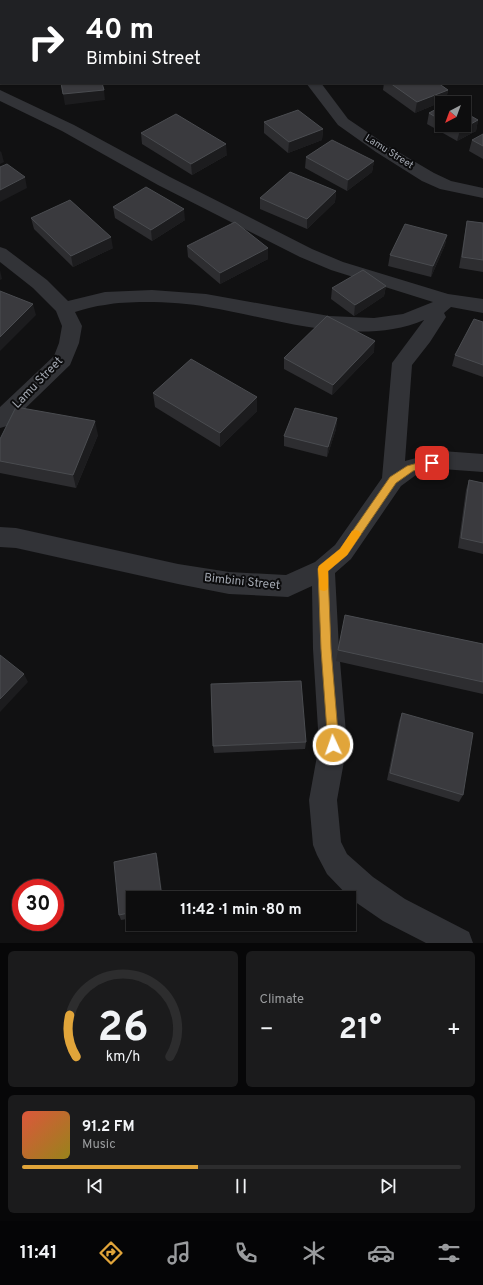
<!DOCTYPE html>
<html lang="en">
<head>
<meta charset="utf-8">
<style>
  :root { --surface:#0d0d0e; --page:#1b1b1c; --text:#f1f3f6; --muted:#9a9c9e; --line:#2d2d2e; --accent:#e1a53a }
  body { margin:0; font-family:Overpass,sans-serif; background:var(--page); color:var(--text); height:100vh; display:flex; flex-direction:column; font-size:15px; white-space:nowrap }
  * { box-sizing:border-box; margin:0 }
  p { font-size:13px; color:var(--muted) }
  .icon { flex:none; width:22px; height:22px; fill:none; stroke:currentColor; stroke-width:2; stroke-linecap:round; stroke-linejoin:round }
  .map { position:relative; height:943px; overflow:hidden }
  .drawer { display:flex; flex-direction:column; gap:8px; padding:8px; background:#070708; flex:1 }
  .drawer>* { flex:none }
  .guide { position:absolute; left:0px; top:0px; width:483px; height:84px; box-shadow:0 1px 3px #0004,0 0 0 1px var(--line); background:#202124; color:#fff; overflow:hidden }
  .needle { width:26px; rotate:221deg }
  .controls { position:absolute; left:435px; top:96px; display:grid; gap:8px }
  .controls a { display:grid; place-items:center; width:36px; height:36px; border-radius:0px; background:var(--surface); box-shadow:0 1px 3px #0004,0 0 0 1px var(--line); font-size:20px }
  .speed { position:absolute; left:12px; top:879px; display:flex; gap:8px; font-size:20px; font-weight:700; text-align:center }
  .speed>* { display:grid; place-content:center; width:52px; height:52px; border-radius:50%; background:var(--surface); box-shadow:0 1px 3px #0004,0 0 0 1px var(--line); line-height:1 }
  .speed .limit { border:6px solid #d22; background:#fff; color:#111 }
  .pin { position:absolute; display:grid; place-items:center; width:34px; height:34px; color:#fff; margin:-17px; border-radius:8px; box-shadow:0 2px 6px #0006 }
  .me { position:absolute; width:44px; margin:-22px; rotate:357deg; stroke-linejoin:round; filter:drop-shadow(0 0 3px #0008) }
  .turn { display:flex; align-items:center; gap:14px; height:84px; padding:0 20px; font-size:18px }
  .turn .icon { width:52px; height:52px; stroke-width:2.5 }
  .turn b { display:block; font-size:28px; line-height:34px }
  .big { font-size:30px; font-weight:700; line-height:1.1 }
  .drawer .tile { flex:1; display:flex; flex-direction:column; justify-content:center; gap:6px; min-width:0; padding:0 14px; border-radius:6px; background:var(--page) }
  .drawer .dial { align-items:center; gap:0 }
  .dial svg { height:104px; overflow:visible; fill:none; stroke:var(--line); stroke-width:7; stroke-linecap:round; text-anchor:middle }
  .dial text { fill:var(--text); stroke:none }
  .song { display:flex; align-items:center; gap:12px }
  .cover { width:48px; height:48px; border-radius:6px; background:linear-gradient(135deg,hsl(10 70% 55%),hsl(50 70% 35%)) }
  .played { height:4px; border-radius:2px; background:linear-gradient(90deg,var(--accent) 40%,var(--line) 40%) }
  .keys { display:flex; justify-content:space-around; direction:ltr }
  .heat { display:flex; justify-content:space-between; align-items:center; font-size:22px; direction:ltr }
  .drawer .tiles { flex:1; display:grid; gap:8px; grid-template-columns:1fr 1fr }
  .tile:last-child { grid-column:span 2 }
  .trip { position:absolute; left:126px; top:891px; width:230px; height:40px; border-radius:0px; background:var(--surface); box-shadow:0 1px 3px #0004,0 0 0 1px var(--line); font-weight:700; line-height:40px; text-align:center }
  .menu { display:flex; height:64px; justify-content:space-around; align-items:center; background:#050506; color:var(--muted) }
  .menu .icon { width:28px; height:28px }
  .menu .on { color:var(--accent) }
  .menu b { font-size:18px; color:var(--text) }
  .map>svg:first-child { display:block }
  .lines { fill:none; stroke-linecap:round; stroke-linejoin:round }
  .minor { fill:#323337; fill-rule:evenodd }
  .wall { fill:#2d2d30 }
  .shaded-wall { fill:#1c1c1e }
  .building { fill:#3a3a3e; stroke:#4a4c50 }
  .route { fill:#e1a53a; stroke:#926b26 }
  .slow { fill:#f59e0b }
  .labels { text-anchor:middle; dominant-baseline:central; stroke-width:4; stroke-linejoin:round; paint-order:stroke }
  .far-street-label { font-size:10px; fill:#a3a8b1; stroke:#0c0c0d }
  .street-label { font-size:12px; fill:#a3a8b1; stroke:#0c0c0d }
</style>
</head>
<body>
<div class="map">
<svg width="483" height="943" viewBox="0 0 483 943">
  <rect width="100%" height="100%" fill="#111112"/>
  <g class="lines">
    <g class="minor">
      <polygon points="182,0 196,0 197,1 183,1"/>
      <rect x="482" y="67" width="1" height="9"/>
      <polygon points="306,83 321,83 348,119 388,146 434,173 451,181 483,188 483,198 440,189 422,181 376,152 338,125"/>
      <path d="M 0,90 L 74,125 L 170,177 L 312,249 L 343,262 L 448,294 L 483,299 L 483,313 L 451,307 L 444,313 L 446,317 L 430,342 L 412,365 L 405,461 L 442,451 L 483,454 L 483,472 L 442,469 L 416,475 L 401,486 L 351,559 L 335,573 L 339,649 L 347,745 L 337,800 L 341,842 L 347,854 L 373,877 L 405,899 L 469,932 L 473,943 L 426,943 L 383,921 L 351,899 L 327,874 L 317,855 L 313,845 L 309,800 L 319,745 L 313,649 L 312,586 L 288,597 L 229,594 L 178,584 L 16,548 L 0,547 L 0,527 L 16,528 L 178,564 L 229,572 L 286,575 L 315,562 L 335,545 L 382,478 L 392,363 L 424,320 C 358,348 275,318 207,307 C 180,302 132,300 105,305 C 95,306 85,309 75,312 L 82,326 L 79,343 L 70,365 L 7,426 L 0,428 L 0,407 L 54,356 L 59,343 L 62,326 L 56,311 L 33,288 L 0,262 L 0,247 L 6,249 L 47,280 L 68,301 L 105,292 L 152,290 L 206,294 L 329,316 L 374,318 L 403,314 L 433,302 L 331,270 L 300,257 L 158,185 L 62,131 L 0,101 Z"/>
    </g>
  </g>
  <g class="wall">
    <polygon points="32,0 61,0 59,1 37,1"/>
    <polygon points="78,0 142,0 142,1 79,1"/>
    <polygon points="241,0 286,0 286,1 242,1"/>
    <polygon points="384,83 438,83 448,90 446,100 415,113 383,90"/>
    <polygon points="442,106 442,125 464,125 478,120 476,131 457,141 427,124 429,113"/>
    <polygon points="264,122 323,129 322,140 288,153 264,133"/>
    <polygon points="141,133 227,155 192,175 142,144"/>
    <polygon points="483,134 483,159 469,151 472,140"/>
    <polygon points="306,157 374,161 372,172 347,191 305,168"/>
    <polygon points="336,191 335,202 307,229 260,209 260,198"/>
    <polygon points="113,207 185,220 152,241 115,218"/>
    <polygon points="31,218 113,248 73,267 34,229"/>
    <polygon points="467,221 483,223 483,272 459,268 465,232"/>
    <polygon points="447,235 445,245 431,277 388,266 390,255"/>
    <polygon points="187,246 268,259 220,284 188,257"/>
    <polygon points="386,286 384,296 354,316 331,299 332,288"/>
    <polygon points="483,322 483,377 452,366 455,355"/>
    <polygon points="374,352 332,395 284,369 284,358"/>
    <polygon points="153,393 257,411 220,447 155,407"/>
    <polygon points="337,418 336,429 327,457 284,446 284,436"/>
    <polygon points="98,435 76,488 0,473 0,439"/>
    <polygon points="469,480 483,483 483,554 458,548 466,490"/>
    <polygon points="345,615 483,644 483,694 336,661"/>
    <polygon points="402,713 463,795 459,802 387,780 399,721"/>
    <polygon points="306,742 305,749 214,753 213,746"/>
    <polygon points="156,853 158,859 133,898 133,918 121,920 119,915"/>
  </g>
  <g class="shaded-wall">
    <polygon points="55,0 61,0 59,1 55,1"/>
    <polygon points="263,0 286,0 286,1 259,1"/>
    <rect x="0" y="38" width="1" height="12"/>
    <polygon points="104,90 105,100 65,105 63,94"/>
    <polygon points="448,90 446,100 415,113 417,102"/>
    <polygon points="478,120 476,131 457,141 460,130"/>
    <polygon points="323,129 322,140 288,153 289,142"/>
    <polygon points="226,144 227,155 192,175 191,164"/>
    <polygon points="1,151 4,162 0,164 0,152"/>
    <polygon points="374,161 372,172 347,191 348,180"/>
    <polygon points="25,177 27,188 0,202 0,190"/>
    <polygon points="336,191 335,202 307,229 307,219"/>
    <polygon points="184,209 185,220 152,241 151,230"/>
    <polygon points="447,235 445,245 431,277 433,266"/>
    <polygon points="111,237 113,248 73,267 71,256"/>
    <polygon points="268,248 268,259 220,284 220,273"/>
    <polygon points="0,270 2,279 0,280"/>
    <polygon points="386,286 384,296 354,316 355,305"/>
    <polygon points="33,304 36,315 0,351 0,337"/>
    <polygon points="375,341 374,352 332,395 333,385"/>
    <polygon points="257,397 257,411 220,447 220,433"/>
    <polygon points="337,418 336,429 327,457 328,447"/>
    <polygon points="95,421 98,435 76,488 73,475"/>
    <polygon points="24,674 28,682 0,712 0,699"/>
    <polygon points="156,853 158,859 163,898 162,898"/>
  </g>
  <g class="building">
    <polygon points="121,0 133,0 132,1 120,1"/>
    <polygon points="252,0 263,0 259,1 253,1"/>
    <polygon points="0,29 1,30 1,38 0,38"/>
    <polygon points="61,83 102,83 104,90 63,94"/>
    <polygon points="390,83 438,83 448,90 417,102"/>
    <polygon points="442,106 442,121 429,113"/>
    <polygon points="298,110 323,129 289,142 264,122"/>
    <polygon points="464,112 478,120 460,130 450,125 464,125"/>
    <polygon points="176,114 226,144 191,164 141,133"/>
    <polygon points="483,134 483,146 472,140"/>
    <polygon points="332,140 374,161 348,180 306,157"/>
    <polygon points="7,164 25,177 0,190 0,167"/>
    <polygon points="290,172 336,191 307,219 260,198"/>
    <polygon points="146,187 184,209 151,230 113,207"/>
    <polygon points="70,200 111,237 71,256 31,218"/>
    <polygon points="467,221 483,223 483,260 462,257"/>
    <polygon points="235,222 268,248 220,273 187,246"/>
    <polygon points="405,224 447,235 433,266 390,255"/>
    <polygon points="363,270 386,286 355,305 332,288"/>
    <polygon points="0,291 33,304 0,337"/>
    <polygon points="327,316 375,341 333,385 284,358"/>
    <polygon points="474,319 483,322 483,365 455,355"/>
    <polygon points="191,359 257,397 220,433 153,393"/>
    <polygon points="16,407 95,421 73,475 0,461 0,439"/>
    <polygon points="295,408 337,418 328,447 284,436"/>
    <polygon points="469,480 483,483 483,543 461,538"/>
    <polygon points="345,615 483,644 483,682 338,650"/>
    <polygon points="0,655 24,674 0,699"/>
    <polygon points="301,681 306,742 213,746 211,684"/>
    <polygon points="402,713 473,733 463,795 390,773"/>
    <polygon points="156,853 162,898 133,898 133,912 119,915 114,862"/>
  </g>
  <polygon class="route" points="432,459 435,460 436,463 435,465 413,471 396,483 347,555 328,571 331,649 339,745 337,749 333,751 329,749 328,745 321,649 318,569 319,566 340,549 390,477 407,466"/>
  <polygon class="slow" points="356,530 359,531 361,534 347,555 328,571 328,587 327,590 324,591 320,590 318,569 319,566 340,549 352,531"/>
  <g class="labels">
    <g class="far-street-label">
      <text transform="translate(389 152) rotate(32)">Lamu Street</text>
    </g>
    <g class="street-label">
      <text transform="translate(38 383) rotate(-46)">Lamu Street</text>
      <text transform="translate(242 582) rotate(6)">Bimbini Street</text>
    </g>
  </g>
</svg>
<div class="controls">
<a><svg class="needle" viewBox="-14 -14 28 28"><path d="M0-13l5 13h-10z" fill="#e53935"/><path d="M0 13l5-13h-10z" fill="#9a9c9e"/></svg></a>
</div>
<div class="speed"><div class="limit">30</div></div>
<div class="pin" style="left:432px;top:463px;background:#d93025"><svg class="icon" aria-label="arrive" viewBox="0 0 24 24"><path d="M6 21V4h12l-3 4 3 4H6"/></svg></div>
<svg class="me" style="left:333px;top:745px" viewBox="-20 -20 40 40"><circle r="17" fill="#e1a53a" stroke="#fff" stroke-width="3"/><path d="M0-11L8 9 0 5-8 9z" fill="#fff"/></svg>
<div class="trip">11:42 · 1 min · 80 m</div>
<div class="guide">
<div class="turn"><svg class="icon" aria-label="right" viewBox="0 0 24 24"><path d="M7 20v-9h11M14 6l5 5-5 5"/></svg><div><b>40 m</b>Bimbini Street</div></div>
</div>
</div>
<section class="drawer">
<div class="tiles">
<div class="tile dial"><svg viewBox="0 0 100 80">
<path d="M14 69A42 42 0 1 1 86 69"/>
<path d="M14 69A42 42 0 0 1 9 37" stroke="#e1a53a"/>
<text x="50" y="56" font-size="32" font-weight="700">26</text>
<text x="50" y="72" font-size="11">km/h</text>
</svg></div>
<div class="tile"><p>Climate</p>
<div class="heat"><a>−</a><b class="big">21°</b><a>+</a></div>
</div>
<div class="tile">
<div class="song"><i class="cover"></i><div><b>91.2 FM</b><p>Music</p></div></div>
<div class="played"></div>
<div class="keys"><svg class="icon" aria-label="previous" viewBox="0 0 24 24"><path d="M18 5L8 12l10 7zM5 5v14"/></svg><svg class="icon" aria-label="pause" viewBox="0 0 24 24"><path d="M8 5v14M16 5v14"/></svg><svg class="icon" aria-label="next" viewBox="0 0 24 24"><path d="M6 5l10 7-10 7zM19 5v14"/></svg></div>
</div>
</div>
</section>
<nav class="menu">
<b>11:41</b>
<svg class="icon on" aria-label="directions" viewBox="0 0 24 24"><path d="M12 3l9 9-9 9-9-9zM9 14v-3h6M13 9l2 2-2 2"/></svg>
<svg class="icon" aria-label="music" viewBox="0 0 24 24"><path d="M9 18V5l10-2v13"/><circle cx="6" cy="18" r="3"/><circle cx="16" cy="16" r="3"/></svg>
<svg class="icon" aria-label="phone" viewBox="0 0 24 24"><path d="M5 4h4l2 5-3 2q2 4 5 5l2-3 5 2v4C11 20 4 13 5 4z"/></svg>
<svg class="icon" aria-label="climate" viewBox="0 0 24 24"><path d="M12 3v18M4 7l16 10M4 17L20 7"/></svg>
<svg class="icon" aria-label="car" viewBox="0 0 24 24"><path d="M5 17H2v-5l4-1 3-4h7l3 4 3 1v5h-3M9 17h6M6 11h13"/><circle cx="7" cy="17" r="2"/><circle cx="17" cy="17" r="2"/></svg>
<svg class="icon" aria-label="filters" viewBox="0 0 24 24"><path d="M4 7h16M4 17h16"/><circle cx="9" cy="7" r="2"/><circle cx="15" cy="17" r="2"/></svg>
</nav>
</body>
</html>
